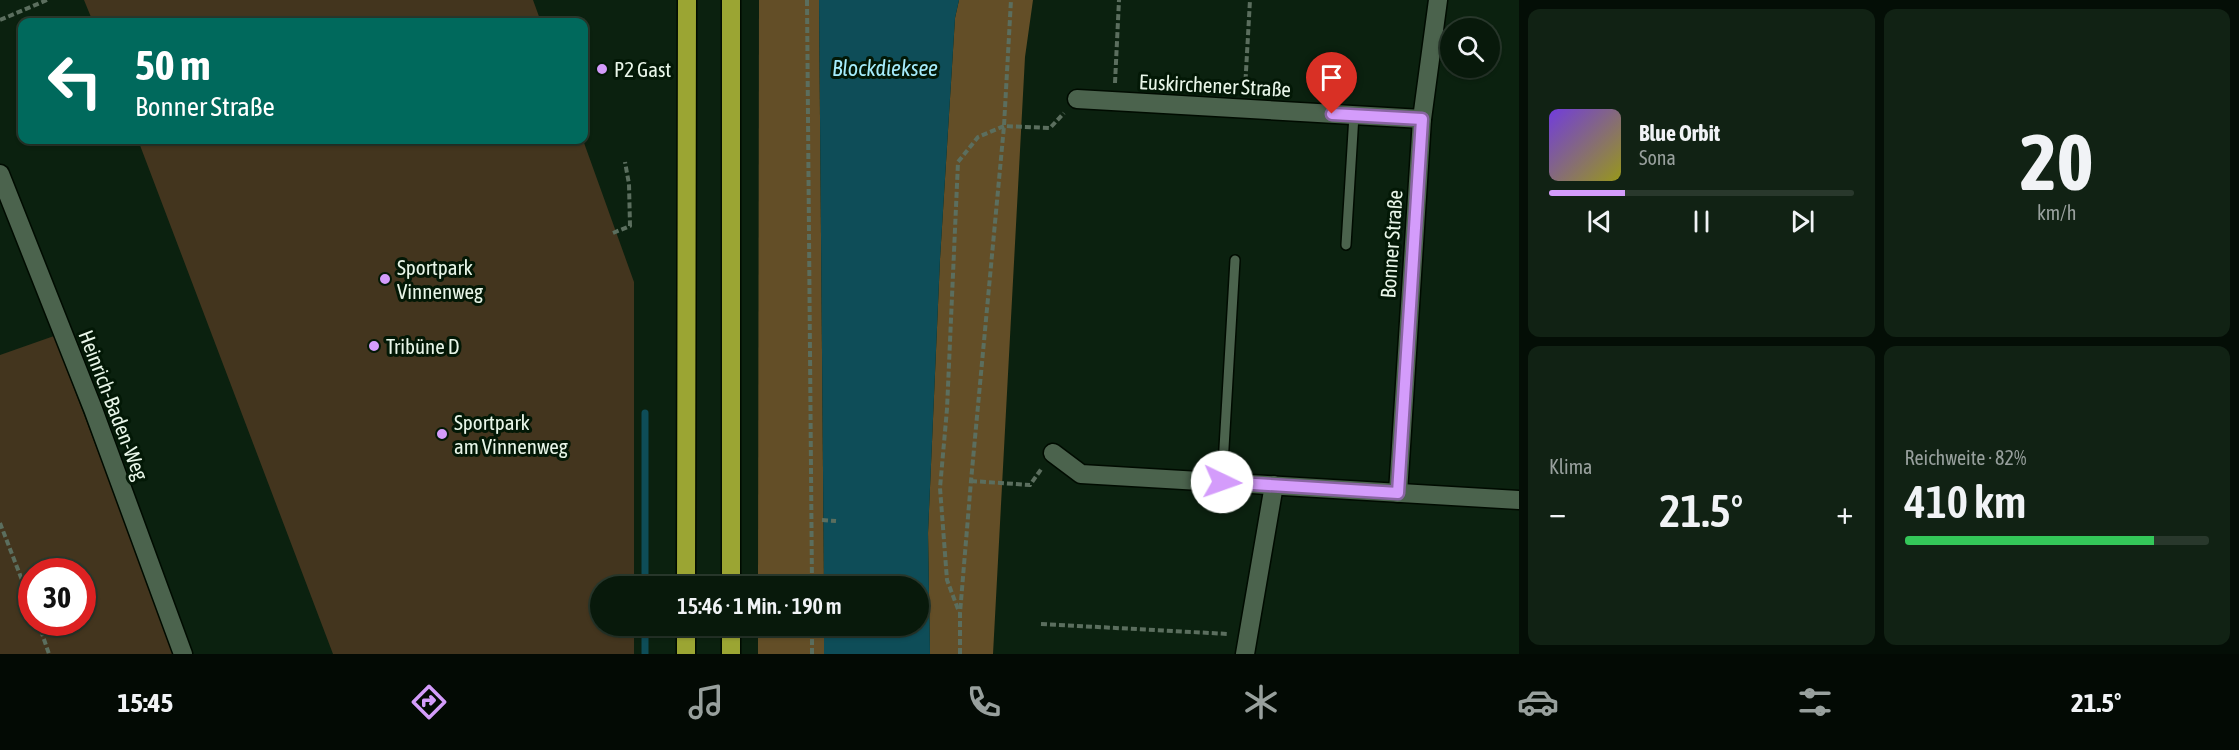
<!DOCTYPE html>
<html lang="de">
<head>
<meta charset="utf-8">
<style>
  :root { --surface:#08190b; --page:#112214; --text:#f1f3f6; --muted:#98a09d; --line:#29382c; --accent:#d49cfb }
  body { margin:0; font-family:"Asap Condensed",sans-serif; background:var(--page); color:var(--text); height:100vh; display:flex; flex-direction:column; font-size:22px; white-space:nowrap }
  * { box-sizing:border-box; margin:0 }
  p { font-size:20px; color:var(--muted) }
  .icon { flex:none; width:33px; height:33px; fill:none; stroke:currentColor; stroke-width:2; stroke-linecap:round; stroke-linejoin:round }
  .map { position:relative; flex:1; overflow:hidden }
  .drawer { display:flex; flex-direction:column; gap:9px; padding:9px; background:#040e06; width:720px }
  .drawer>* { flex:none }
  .banner { position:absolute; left:18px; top:18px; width:570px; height:126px; border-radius:12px; box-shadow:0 2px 4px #0004,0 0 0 2px var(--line); background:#00695c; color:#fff; overflow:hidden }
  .controls { position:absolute; left:1440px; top:18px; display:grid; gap:12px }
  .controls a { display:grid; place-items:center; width:60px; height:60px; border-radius:50%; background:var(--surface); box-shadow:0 2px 4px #0004,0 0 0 2px var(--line); font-size:30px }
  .speed { position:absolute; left:18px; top:558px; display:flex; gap:12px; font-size:30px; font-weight:700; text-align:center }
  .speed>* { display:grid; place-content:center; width:78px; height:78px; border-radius:50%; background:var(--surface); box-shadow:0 2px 4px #0004,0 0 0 2px var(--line); line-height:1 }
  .speed .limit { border:9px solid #d22; background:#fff; color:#111 }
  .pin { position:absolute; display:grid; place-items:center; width:51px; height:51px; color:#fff; margin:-62px -26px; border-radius:50% 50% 50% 0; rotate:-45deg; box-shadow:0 0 6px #0007 }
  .pin .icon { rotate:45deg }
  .me { position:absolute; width:66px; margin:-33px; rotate:93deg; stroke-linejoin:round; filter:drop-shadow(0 0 4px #0008) }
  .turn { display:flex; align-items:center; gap:21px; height:126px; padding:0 18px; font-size:27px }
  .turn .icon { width:78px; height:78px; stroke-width:2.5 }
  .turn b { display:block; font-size:42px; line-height:51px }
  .big { font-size:45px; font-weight:600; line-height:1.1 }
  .drawer .card { flex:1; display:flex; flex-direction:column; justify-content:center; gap:9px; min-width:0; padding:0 21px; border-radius:12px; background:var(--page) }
  .drawer .dial { align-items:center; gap:0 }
  .dial b { font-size:78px; line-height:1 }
  .song { display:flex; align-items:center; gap:18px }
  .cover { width:72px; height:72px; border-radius:9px; background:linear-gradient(135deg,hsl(260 70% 55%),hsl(60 70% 35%)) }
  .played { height:6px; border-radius:3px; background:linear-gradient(90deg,var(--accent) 25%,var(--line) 25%) }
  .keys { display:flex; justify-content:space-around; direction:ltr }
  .heat { display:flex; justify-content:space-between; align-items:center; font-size:33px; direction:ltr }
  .charge { height:9px; border-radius:4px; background:linear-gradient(90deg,#34c759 82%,var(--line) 0) }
  .drawer .tiles { flex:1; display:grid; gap:9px; grid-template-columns:repeat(2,1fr) }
  .trip { position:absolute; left:590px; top:576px; width:339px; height:60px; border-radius:30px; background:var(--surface); box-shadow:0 2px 4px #0004,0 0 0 2px var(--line); font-weight:600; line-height:60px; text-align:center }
  .tabs { display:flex; height:96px; justify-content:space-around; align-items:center; background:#030a04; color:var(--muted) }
  .tabs .icon { width:42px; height:42px }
  .tabs .current { color:var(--accent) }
  .tabs b { font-size:27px; color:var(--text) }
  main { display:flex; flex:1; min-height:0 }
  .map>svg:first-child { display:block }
  .green { fill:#43351e; fill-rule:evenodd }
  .forest { fill:#634e27 }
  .water { fill:#0e4d58 }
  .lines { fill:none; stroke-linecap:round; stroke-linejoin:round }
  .stream { stroke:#0e4d58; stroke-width:7 }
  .service-casing { stroke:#000b00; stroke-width:12 }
  .minor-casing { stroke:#000b00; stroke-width:21 }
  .motorway-casing { stroke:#000b00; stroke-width:21 }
  .path { stroke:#5b6e5e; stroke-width:4; stroke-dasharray:6 3; stroke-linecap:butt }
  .service { stroke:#4b634d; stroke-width:9 }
  .minor { stroke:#4b634d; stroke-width:18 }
  .motorway { stroke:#9ba533; stroke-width:18 }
  .route-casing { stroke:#8a65a3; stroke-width:15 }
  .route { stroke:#d49cfb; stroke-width:10 }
  .poi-dot { fill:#d49cfb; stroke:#031806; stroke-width:2 }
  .labels { text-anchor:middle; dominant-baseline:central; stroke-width:6; stroke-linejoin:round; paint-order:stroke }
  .poi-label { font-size:21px; fill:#e9f6e9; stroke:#031806; text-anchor:start }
  .street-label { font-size:21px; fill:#e9f6e9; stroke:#031806 }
  .water-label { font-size:22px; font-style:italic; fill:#a5ecfc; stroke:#031806 }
</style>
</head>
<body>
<main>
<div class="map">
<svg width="1519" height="654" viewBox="0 0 1519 654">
  <rect width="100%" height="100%" fill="#0b210f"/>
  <g class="green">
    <polygon points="84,0 533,0 541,22 93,22"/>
    <polygon points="138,140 583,140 634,282 634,586 600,586 600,626 634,626 634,654 333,654"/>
    <path d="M 54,336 L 175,654 L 0,654 L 0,355 ZM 32,572 L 82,572 L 82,622 L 32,622 Z"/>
  </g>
  <g class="forest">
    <polygon points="759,0 819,0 824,586 758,586"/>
    <polygon points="959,0 1033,0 1025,57 993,654 930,654 928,533 940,259 955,18"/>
    <rect x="758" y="626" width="66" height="28"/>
  </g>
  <polygon class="water" points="819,0 959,0 955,18 940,259 928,533 930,654 824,654 824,626 918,626 918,586 824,586"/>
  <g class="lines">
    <g class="stream">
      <polyline points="645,413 645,586"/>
      <polyline points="645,654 645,626"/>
    </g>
    <g class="service-casing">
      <g id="service">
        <polyline points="1346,245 1354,115"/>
        <polyline points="1222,482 1235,260"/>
      </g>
    </g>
    <g class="minor-casing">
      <g id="minor">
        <polyline points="1077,99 1422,119"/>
        <polyline points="0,174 93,409 183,654"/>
        <polyline points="1053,453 1081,474 1519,500"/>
        <polyline points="1398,493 1422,119 1438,0"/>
        <polyline points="1245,654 1274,485"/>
      </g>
    </g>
    <g class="motorway-casing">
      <g id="motorway">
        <polyline points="686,586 687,0"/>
        <polyline points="731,586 731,0"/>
        <polyline points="731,626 731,654"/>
        <polyline points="686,654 686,626"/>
      </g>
    </g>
    <g class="path">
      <polyline points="807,0 812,586"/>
      <polyline points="0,20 47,0"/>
      <polyline points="1115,83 1119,0"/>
      <polyline points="1245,89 1250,0"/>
      <polyline points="613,233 630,226 629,184 625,162"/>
      <polyline points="971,481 1030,485 1042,468"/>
      <polyline points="822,520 836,521"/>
      <polyline points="0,523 32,606"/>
      <polyline points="958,609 947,580 940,488 947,409 958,162 978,137 1004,126 1050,128 1064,113"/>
      <polyline points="38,622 49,654"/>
      <polyline points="1041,624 1229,634"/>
      <polyline points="812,654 812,626"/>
      <polyline points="960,654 960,613 971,481 1004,126 1011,0"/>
    </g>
    <use href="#service" class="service"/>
    <use href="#minor" class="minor"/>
    <use href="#motorway" class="motorway"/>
  </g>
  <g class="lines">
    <g class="route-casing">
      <polyline id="route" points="1222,482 1398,493 1422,119 1332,114"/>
    </g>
    <use href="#route" class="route"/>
  </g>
  <g class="poi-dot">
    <circle cx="602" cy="69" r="6"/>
    <circle cx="385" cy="279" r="6"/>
    <circle cx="374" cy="346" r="6"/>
    <circle cx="442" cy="434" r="6"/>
  </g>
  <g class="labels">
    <g class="poi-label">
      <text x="614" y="69">P2 Gast</text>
      <text x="397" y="267">Sportpark<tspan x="397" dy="24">Vinnenweg</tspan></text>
      <text x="386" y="346">Tribüne D</text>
      <text x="454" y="422">Sportpark<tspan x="454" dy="24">am Vinnenweg</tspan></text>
    </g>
    <g class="street-label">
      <text transform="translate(1215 85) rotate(3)">Euskirchener Straße</text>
      <text transform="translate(1391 244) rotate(-86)">Bonner Straße</text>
      <text transform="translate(114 405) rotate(69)">Heinrich-Baden-Weg</text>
    </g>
    <g class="water-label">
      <text x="885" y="68">Blockdieksee</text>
    </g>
  </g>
</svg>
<div class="controls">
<a><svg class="icon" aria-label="search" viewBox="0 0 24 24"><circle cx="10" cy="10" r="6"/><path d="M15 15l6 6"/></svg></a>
</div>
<div class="speed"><div class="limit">30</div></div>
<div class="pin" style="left:1332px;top:114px;background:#d93025"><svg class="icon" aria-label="arrive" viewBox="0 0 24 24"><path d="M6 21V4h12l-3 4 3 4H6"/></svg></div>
<svg class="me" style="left:1222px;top:482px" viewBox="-20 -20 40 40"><circle r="19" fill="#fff"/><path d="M0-13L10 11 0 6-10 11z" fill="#d49cfb"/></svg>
<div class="trip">15:46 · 1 Min. · 190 m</div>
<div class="banner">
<div class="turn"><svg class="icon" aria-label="left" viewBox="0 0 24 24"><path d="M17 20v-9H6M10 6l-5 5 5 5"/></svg><div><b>50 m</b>Bonner Straße</div></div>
</div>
</div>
<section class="drawer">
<div class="tiles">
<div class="card">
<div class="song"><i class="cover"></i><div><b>Blue Orbit</b><p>Sona</p></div></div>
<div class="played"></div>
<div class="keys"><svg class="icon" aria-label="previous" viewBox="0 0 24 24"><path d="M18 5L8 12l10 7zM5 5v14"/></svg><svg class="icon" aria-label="pause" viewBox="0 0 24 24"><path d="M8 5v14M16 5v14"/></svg><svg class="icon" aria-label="next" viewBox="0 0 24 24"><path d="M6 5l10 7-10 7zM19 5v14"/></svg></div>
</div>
<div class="card dial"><b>20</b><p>km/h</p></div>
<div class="card"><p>Klima</p>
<div class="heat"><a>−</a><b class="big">21.5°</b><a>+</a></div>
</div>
<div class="card"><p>Reichweite · 82%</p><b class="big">410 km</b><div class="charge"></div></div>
</div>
</section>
</main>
<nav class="tabs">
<b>15:45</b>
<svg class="icon current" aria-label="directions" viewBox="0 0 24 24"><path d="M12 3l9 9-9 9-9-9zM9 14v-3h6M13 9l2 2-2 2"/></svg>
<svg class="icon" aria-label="music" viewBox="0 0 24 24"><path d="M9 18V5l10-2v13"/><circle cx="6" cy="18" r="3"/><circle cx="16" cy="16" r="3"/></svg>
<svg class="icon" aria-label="phone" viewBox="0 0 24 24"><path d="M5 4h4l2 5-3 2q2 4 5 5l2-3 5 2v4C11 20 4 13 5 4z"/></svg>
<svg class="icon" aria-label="climate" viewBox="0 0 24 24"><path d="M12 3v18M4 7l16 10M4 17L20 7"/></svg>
<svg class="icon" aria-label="car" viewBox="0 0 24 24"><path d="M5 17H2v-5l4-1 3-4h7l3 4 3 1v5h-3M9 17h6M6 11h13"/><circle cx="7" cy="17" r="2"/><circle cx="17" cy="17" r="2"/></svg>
<svg class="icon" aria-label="filters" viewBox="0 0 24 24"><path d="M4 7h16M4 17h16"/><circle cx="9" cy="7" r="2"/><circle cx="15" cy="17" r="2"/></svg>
<b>21.5°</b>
</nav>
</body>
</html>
